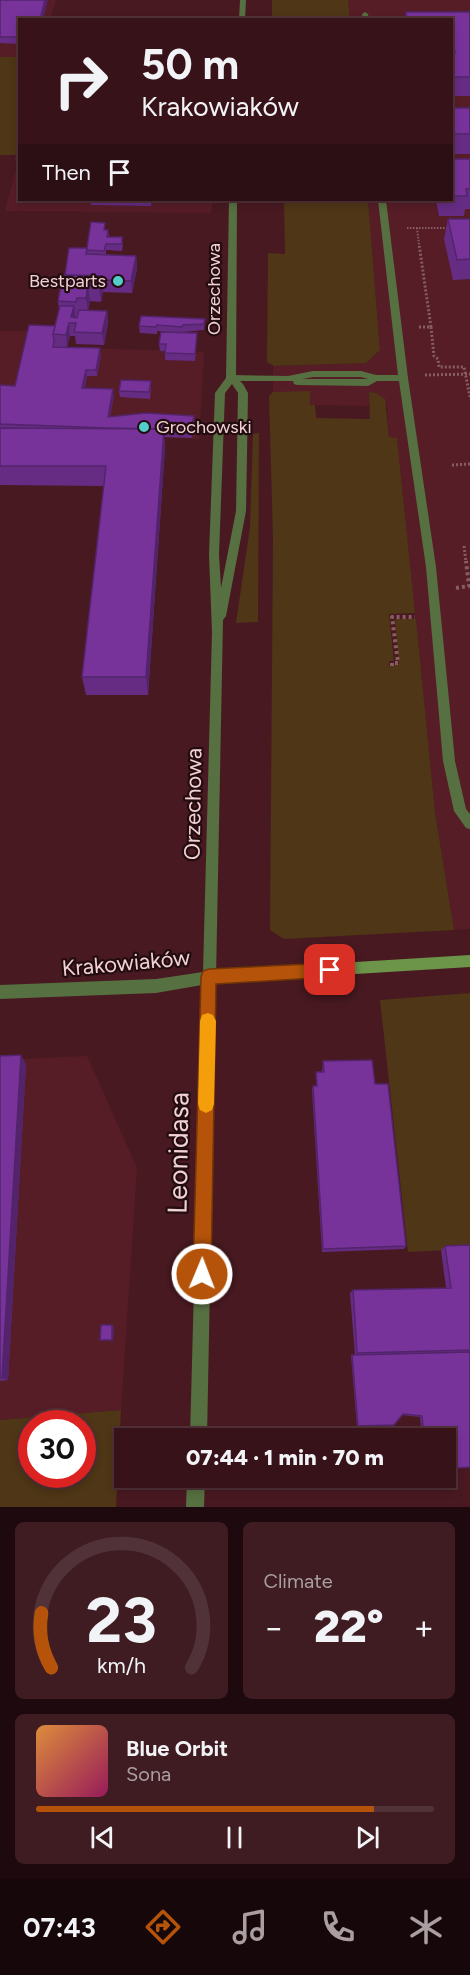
<!DOCTYPE html>
<html lang="en">
<head>
<meta charset="utf-8">
<style>
  :root { --surface:#371319; --page:#3e1c22; --text:#f1f3f6; --muted:#aa9ea2; --line:#513238; --accent:#b45309 }
  body { margin:0; font-family:Figtree,sans-serif; background:var(--page); color:var(--text); height:100vh; display:flex; flex-direction:column; font-size:22px; white-space:nowrap }
  * { box-sizing:border-box; margin:0 }
  p { font-size:20px; color:var(--muted) }
  .icon { flex:none; width:33px; height:33px; fill:none; stroke:currentColor; stroke-width:2; stroke-linecap:round; stroke-linejoin:round }
  .map { position:relative; height:1507px; overflow:hidden }
  .details { display:flex; flex-direction:column; gap:15px; padding:15px; background:#1e0a0e; flex:1 }
  .details>* { flex:none }
  .hud { position:absolute; left:18px; top:18px; width:435px; height:183px; border-radius:0px; box-shadow:0 3px 9px #0003,0 0 0 2px var(--line); background:#371319; color:var(--text); overflow:hidden }
  .speed { position:absolute; left:18px; top:1410px; display:flex; gap:12px; font-size:30px; font-weight:700; text-align:center }
  .speed>* { display:grid; place-content:center; width:78px; height:78px; border-radius:50%; background:var(--surface); box-shadow:0 3px 9px #0003,0 0 0 2px var(--line); line-height:1 }
  .speed .limit { border:9px solid #d22; background:#fff; color:#111 }
  .pin { position:absolute; display:grid; place-items:center; width:51px; height:51px; color:#fff; margin:-26px; border-radius:12px; box-shadow:0 3px 9px #0006 }
  .me { position:absolute; width:66px; margin:-33px; rotate:1deg; stroke-linejoin:round; filter:drop-shadow(0 0 4px #0008) }
  .turn { display:flex; align-items:center; gap:21px; height:126px; padding:0 24px; font-size:27px }
  .turn .icon { width:78px; height:78px; stroke-width:2.5 }
  .turn b { display:block; font-size:42px; line-height:51px }
  .then { display:flex; align-items:center; height:57px; padding:0 24px; background:#0003; gap:12px; font-size:22px }
  .big { font-size:45px; font-weight:800; line-height:1.1 }
  .details .card { flex:1; display:flex; flex-direction:column; justify-content:center; gap:9px; min-width:0; padding:0 21px; border-radius:9px; background:var(--page) }
  .details .dial { align-items:center; gap:0 }
  .dial svg { height:156px; overflow:visible; fill:none; stroke:var(--line); stroke-width:7; stroke-linecap:round; text-anchor:middle }
  .dial text { fill:var(--text); stroke:none }
  .song { display:flex; align-items:center; gap:18px }
  .cover { width:72px; height:72px; border-radius:9px; background:linear-gradient(135deg,hsl(30 70% 55%),hsl(330 70% 35%)) }
  .played { height:6px; border-radius:3px; background:linear-gradient(90deg,var(--accent) 85%,var(--line) 85%) }
  .keys { display:flex; justify-content:space-around; direction:ltr }
  .heat { display:flex; justify-content:space-between; align-items:center; font-size:33px; direction:ltr }
  .details .tiles { flex:1; display:grid; gap:15px; grid-template-columns:1fr 1fr }
  .card:last-child { grid-column:span 2 }
  .trip { position:absolute; left:114px; top:1428px; width:342px; height:60px; border-radius:0px; background:var(--surface); box-shadow:0 3px 9px #0003,0 0 0 2px var(--line); font-weight:800; line-height:60px; text-align:center }
  .dock { display:flex; height:96px; justify-content:space-around; align-items:center; background:#16080a; color:var(--muted) }
  .dock .icon { width:42px; height:42px }
  .dock .selected { color:var(--accent) }
  .dock b { font-size:27px; color:var(--text) }
  .map>svg:first-child { display:block }
  .built { fill:#561d27 }
  .green { fill:#4e3616; fill-rule:evenodd }
  .lines { fill:none; stroke-linecap:round; stroke-linejoin:round }
  .path-far2 { stroke:#875d63; stroke-width:2; stroke-dasharray:1.5 1.5; stroke-linecap:butt }
  .path-far1 { stroke:#875d63; stroke-width:3; stroke-dasharray:2 2; stroke-linecap:butt }
  .path { stroke:#875d63; stroke-width:4; stroke-dasharray:3 3; stroke-linecap:butt }
  .lane { fill:#567041; fill-rule:evenodd }
  .street { fill:#567041; fill-rule:evenodd }
  .secondary { fill:#6d954a; fill-rule:evenodd }
  .wall { fill:#662c84 }
  .shaded-wall { fill:#53246c }
  .building { fill:#77339a; stroke:#53246c; stroke-width:1.5 }
  .route { fill:#b45309; stroke:#753606; stroke-width:1.5 }
  .slow { fill:#f59e0b }
  .poi-dot { fill:#53cdc9; stroke:#220c0f; stroke-width:2 }
  .labels { text-anchor:middle; dominant-baseline:central; stroke-width:4.5; stroke-linejoin:round; paint-order:stroke }
  .far-poi-label { font-size:18px; fill:#f2d1d4; stroke:#220c0f; text-anchor:end }
  .far-street-label { font-size:18px; fill:#f2d1d4; stroke:#220c0f }
  .street-label { font-size:22px; fill:#f2d1d4; stroke:#220c0f }
  .near-street-label { font-size:27px; fill:#f2d1d4; stroke:#220c0f }
</style>
</head>
<body>
<div class="map">
<svg width="470" height="1507" viewBox="0 0 470 1507">
  <rect width="100%" height="100%" fill="#491921"/>
  <g class="built">
    <polygon points="0,0 56,0 50,19 20,20 19,57 0,57"/>
    <polygon points="348,0 470,0 470,929 454,930 435,812 397,438 389,438 387,406 369,392 369,406 310,405 310,392 273,392 273,366 366,363 380,350 368,200 452,200 452,20 350,19"/>
    <polygon points="19,157 20,200 213,200 211,213 5,211"/>
    <polygon points="0,331 59,331 56,347 204,352 199,439 0,430"/>
    <polygon points="87,1056 137,1168 121,1410 0,1420 0,1060"/>
  </g>
  <g class="green">
    <polygon points="272,0 348,0 350,19 272,19"/>
    <rect x="0" y="57" width="19" height="98"/>
    <polygon points="284,200 368,200 380,350 366,363 274,366 267,362 268,253 285,254"/>
    <polygon points="310,391 310,405 315,405 316,418 370,419 369,392 376,393 385,399 389,437 397,438 415,613 389,614 394,661 389,661 389,666 399,664 395,619 416,619 435,812 454,930 284,939 270,930 273,539 269,396 273,392"/>
    <polygon points="259,433 258,622 236,623 250,527 253,434"/>
    <polygon points="470,993 470,1249 408,1252 380,1000"/>
    <path d="M 121,1410 L 116,1507 L 0,1507 L 0,1420 ZM 32,1424 L 82,1424 L 82,1474 L 32,1474 Z"/>
  </g>
  <g class="lines">
    <g class="path-far2">
      <polyline points="407,228 451,228"/>
      <polyline points="417,228 419,245"/>
    </g>
    <g class="path-far1">
      <polyline points="419,327 431,327 419,244"/>
      <polyline points="431,327 434,356 438,359 439,367 464,367 470,397"/>
      <polyline points="425,375 470,374"/>
      <polyline points="452,465 470,464"/>
      <polyline points="464,546 466,562"/>
    </g>
    <g class="path">
      <polyline points="456,588 469,586 466,561"/>
      <polyline points="392,666 392,663 398,663 392,617 415,617"/>
    </g>
    <g class="lane">
      <polygon points="365,12 368,14 369,20 363,20 362,14"/>
      <path d="M 378,200 L 386,200 L 408,378 L 436,567 L 455,761 L 466,809 L 470,814 L 470,829 L 466,828 L 454,811 L 443,761 L 426,567 L 399,381 L 377,381 L 368,386 L 297,385 L 294,384 L 293,381 L 231,381 L 226,378 L 231,375 L 288,376 L 313,371 L 361,371 L 376,375 L 398,375 ZM 313,377 L 361,377 L 368,379 L 302,379 Z"/>
    </g>
    <g class="street">
      <polygon points="240,0 246,0 245,20 239,20"/>
      <path d="M 229,200 L 237,200 L 236,377 L 243,384 L 248,393 L 246,511 L 226,616 L 223,620 L 207,1438 L 190,1438 L 202,985 L 156,993 L 0,999 L 0,985 L 156,979 L 203,972 L 212,632 L 209,555 L 215,393 L 226,378 ZM 232,384 L 238,393 L 236,511 L 221,588 L 219,555 L 225,393 Z"/>
      <polygon points="187,1478 205,1478 204,1507 186,1507"/>
    </g>
    <polygon class="secondary" points="470,955 470,967 209,983 204,982 202,977 204,972 209,971"/>
  </g>
  <g class="wall">
    <polygon points="0,0 20,20 20,44 0,43"/>
    <polygon points="406,12 470,12 470,96 452,96 452,20 405,20"/>
    <rect x="452" y="108" width="18" height="46"/>
    <polygon points="20,146 20,166 17,166 16,159"/>
    <polygon points="452,159 470,159 470,209 465,209 464,216 439,216 436,200 452,200"/>
    <polygon points="90,200 152,200 151,206 91,205"/>
    <polygon points="448,219 470,219 470,279 453,280 444,239"/>
    <polygon points="106,230 108,230 109,237 123,244 122,251 106,250 106,255 136,256 137,268 132,293 103,292 101,302 90,301 88,310 107,311 108,323 104,345 76,344 75,336 70,336 67,347 101,355 97,376 87,376 85,388 114,396 110,416 194,416 194,422 192,438 164,437 165,448 148,695 86,695 82,677 104,486 0,485 0,385 15,386 55,326 59,310 58,301 65,275 87,248"/>
    <polygon points="205,319 204,330 183,332 183,333 197,333 195,361 165,360 165,351 160,351 159,344 167,332 157,331 157,334 140,333 139,326"/>
    <polygon points="151,381 151,387 150,399 120,397 119,391"/>
    <polygon points="0,1056 26,1064 8,1380 0,1381"/>
    <polygon points="323,1061 375,1084 406,1246 404,1249 322,1252 312,1090 313,1086 316,1086 316,1072 322,1072"/>
    <polygon points="470,1245 470,1467 446,1438 422,1438 420,1417 402,1415 394,1425 392,1426 357,1427 351,1356 352,1355 355,1355 350,1293 353,1290 446,1288 441,1250 445,1246"/>
  </g>
  <g class="shaded-wall">
    <polygon points="45,0 48,0 43,20 40,20"/>
    <polygon points="136,256 137,268 132,293 131,281"/>
    <polygon points="102,276 103,292 101,302 99,286"/>
    <polygon points="88,285 90,301 88,314 86,298"/>
    <polygon points="74,306 76,319 71,317"/>
    <polygon points="107,311 108,323 104,345 102,333"/>
    <polygon points="69,323 70,336 67,347 66,335"/>
    <polygon points="100,348 101,355 97,376 96,370"/>
    <polygon points="86,370 87,376 83,395 82,388"/>
    <polygon points="113,389 114,396 108,423 108,417"/>
    <polygon points="194,416 194,422 192,438 191,431"/>
    <polygon points="164,429 165,448 148,695 146,677"/>
    <polygon points="21,1055 26,1064 8,1380 2,1378"/>
    <polygon points="112,1325 114,1327 113,1342 112,1340"/>
  </g>
  <g class="building">
    <polygon points="0,0 45,0 40,20 20,20 20,37 0,37"/>
    <polygon points="406,12 470,12 470,77 452,77 452,53 455,53 452,39 452,20 407,20"/>
    <rect x="452" y="108" width="18" height="26"/>
    <polygon points="20,146 20,159 16,159"/>
    <polygon points="452,159 470,159 470,189 466,189 467,196 452,196"/>
    <polygon points="448,219 470,219 470,259 457,260"/>
    <polygon points="91,222 105,223 104,230 108,230 107,237 122,237 122,244 106,244 104,251 88,250 87,248"/>
    <polygon points="69,248 87,248 86,254 136,256 131,281 102,280 102,276 65,275"/>
    <polygon points="63,275 102,276 99,286 88,285 86,298 77,298 76,302 58,301"/>
    <polygon points="60,306 74,306 71,317 77,318 79,310 107,311 102,333 74,332 76,323 69,323 66,335 53,334"/>
    <polygon points="141,316 205,319 204,324 183,325 182,327 157,325 156,327 139,326"/>
    <polygon points="29,325 55,326 53,334 54,341 53,347 100,348 96,370 86,370 82,388 113,389 108,417 146,413 194,416 191,431 163,430 164,429 107,428 0,424 0,385 15,386"/>
    <polygon points="161,332 197,333 195,354 165,353 166,344 159,344"/>
    <polygon points="121,380 151,381 149,392 119,391"/>
    <polygon points="0,428 164,429 146,677 82,677 106,466 0,466"/>
    <polygon points="21,1055 2,1378 0,1378 0,1056"/>
    <polygon points="372,1060 375,1084 388,1084 406,1246 323,1249 313,1086 317,1086 316,1072 324,1072 323,1061"/>
    <polygon points="470,1245 470,1350 357,1353 353,1290 451,1288 445,1246"/>
    <polygon points="101,1325 112,1325 112,1340 100,1340"/>
    <polygon points="470,1352 470,1467 446,1469 446,1438 424,1438 422,1416 403,1414 394,1425 358,1426 352,1355"/>
  </g>
  <polygon class="route" points="330,963 336,965 338,970 336,975 330,977 216,984 211,1274 208,1280 202,1283 196,1280 193,1274 201,977 203,971 209,969"/>
  <polygon class="slow" points="208,1013 213,1015 216,1021 214,1104 212,1110 206,1113 200,1110 198,1104 200,1021 202,1015"/>
  <g class="poi-dot">
    <circle cx="118" cy="281" r="6"/>
    <circle cx="144" cy="427" r="6"/>
  </g>
  <g class="labels">
    <g class="far-poi-label">
      <text x="106" y="281">Bestparts</text>
      <text x="156" y="427" text-anchor="start">Grochowski</text>
    </g>
    <g class="far-street-label">
      <text transform="translate(214 289) rotate(-90)">Orzechowa</text>
    </g>
    <g class="street-label">
      <text transform="translate(193 804) rotate(-89)">Orzechowa</text>
      <text transform="translate(126 963) rotate(-5)">Krakowiaków</text>
    </g>
    <g class="near-street-label">
      <text transform="translate(178 1153) rotate(-89)">Leonidasa</text>
    </g>
  </g>
</svg>
<div class="speed"><div class="limit">30</div></div>
<div class="pin" style="left:330px;top:970px;background:#d93025"><svg class="icon" aria-label="arrive" viewBox="0 0 24 24"><path d="M6 21V4h12l-3 4 3 4H6"/></svg></div>
<svg class="me" style="left:202px;top:1274px" viewBox="-20 -20 40 40"><circle r="17" fill="#b45309" stroke="#fff" stroke-width="3"/><path d="M0-11L8 9 0 5-8 9z" fill="#fff"/></svg>
<div class="trip">07:44 · 1 min · 70 m</div>
<div class="hud">
<div class="turn"><svg class="icon" aria-label="right" viewBox="0 0 24 24"><path d="M7 20v-9h11M14 6l5 5-5 5"/></svg><div><b>50 m</b>Krakowiaków</div></div>
<div class="then">Then<svg class="icon" aria-label="arrive" viewBox="0 0 24 24"><path d="M6 21V4h12l-3 4 3 4H6"/></svg></div>
</div>
</div>
<section class="details">
<div class="tiles">
<div class="card dial"><svg viewBox="0 0 100 80">
<path d="M14 69A42 42 0 1 1 86 69"/>
<path d="M14 69A42 42 0 0 1 9 41" stroke="#b45309"/>
<text x="50" y="56" font-size="32" font-weight="700">23</text>
<text x="50" y="72" font-size="11">km/h</text>
</svg></div>
<div class="card"><p>Climate</p>
<div class="heat"><a>−</a><b class="big">22°</b><a>+</a></div>
</div>
<div class="card">
<div class="song"><i class="cover"></i><div><b>Blue Orbit</b><p>Sona</p></div></div>
<div class="played"></div>
<div class="keys"><svg class="icon" aria-label="previous" viewBox="0 0 24 24"><path d="M18 5L8 12l10 7zM5 5v14"/></svg><svg class="icon" aria-label="pause" viewBox="0 0 24 24"><path d="M8 5v14M16 5v14"/></svg><svg class="icon" aria-label="next" viewBox="0 0 24 24"><path d="M6 5l10 7-10 7zM19 5v14"/></svg></div>
</div>
</div>
</section>
<nav class="dock">
<b>07:43</b>
<svg class="icon selected" aria-label="directions" viewBox="0 0 24 24"><path d="M12 3l9 9-9 9-9-9zM9 14v-3h6M13 9l2 2-2 2"/></svg>
<svg class="icon" aria-label="music" viewBox="0 0 24 24"><path d="M9 18V5l10-2v13"/><circle cx="6" cy="18" r="3"/><circle cx="16" cy="16" r="3"/></svg>
<svg class="icon" aria-label="phone" viewBox="0 0 24 24"><path d="M5 4h4l2 5-3 2q2 4 5 5l2-3 5 2v4C11 20 4 13 5 4z"/></svg>
<svg class="icon" aria-label="climate" viewBox="0 0 24 24"><path d="M12 3v18M4 7l16 10M4 17L20 7"/></svg>
</nav>
</body>
</html>
